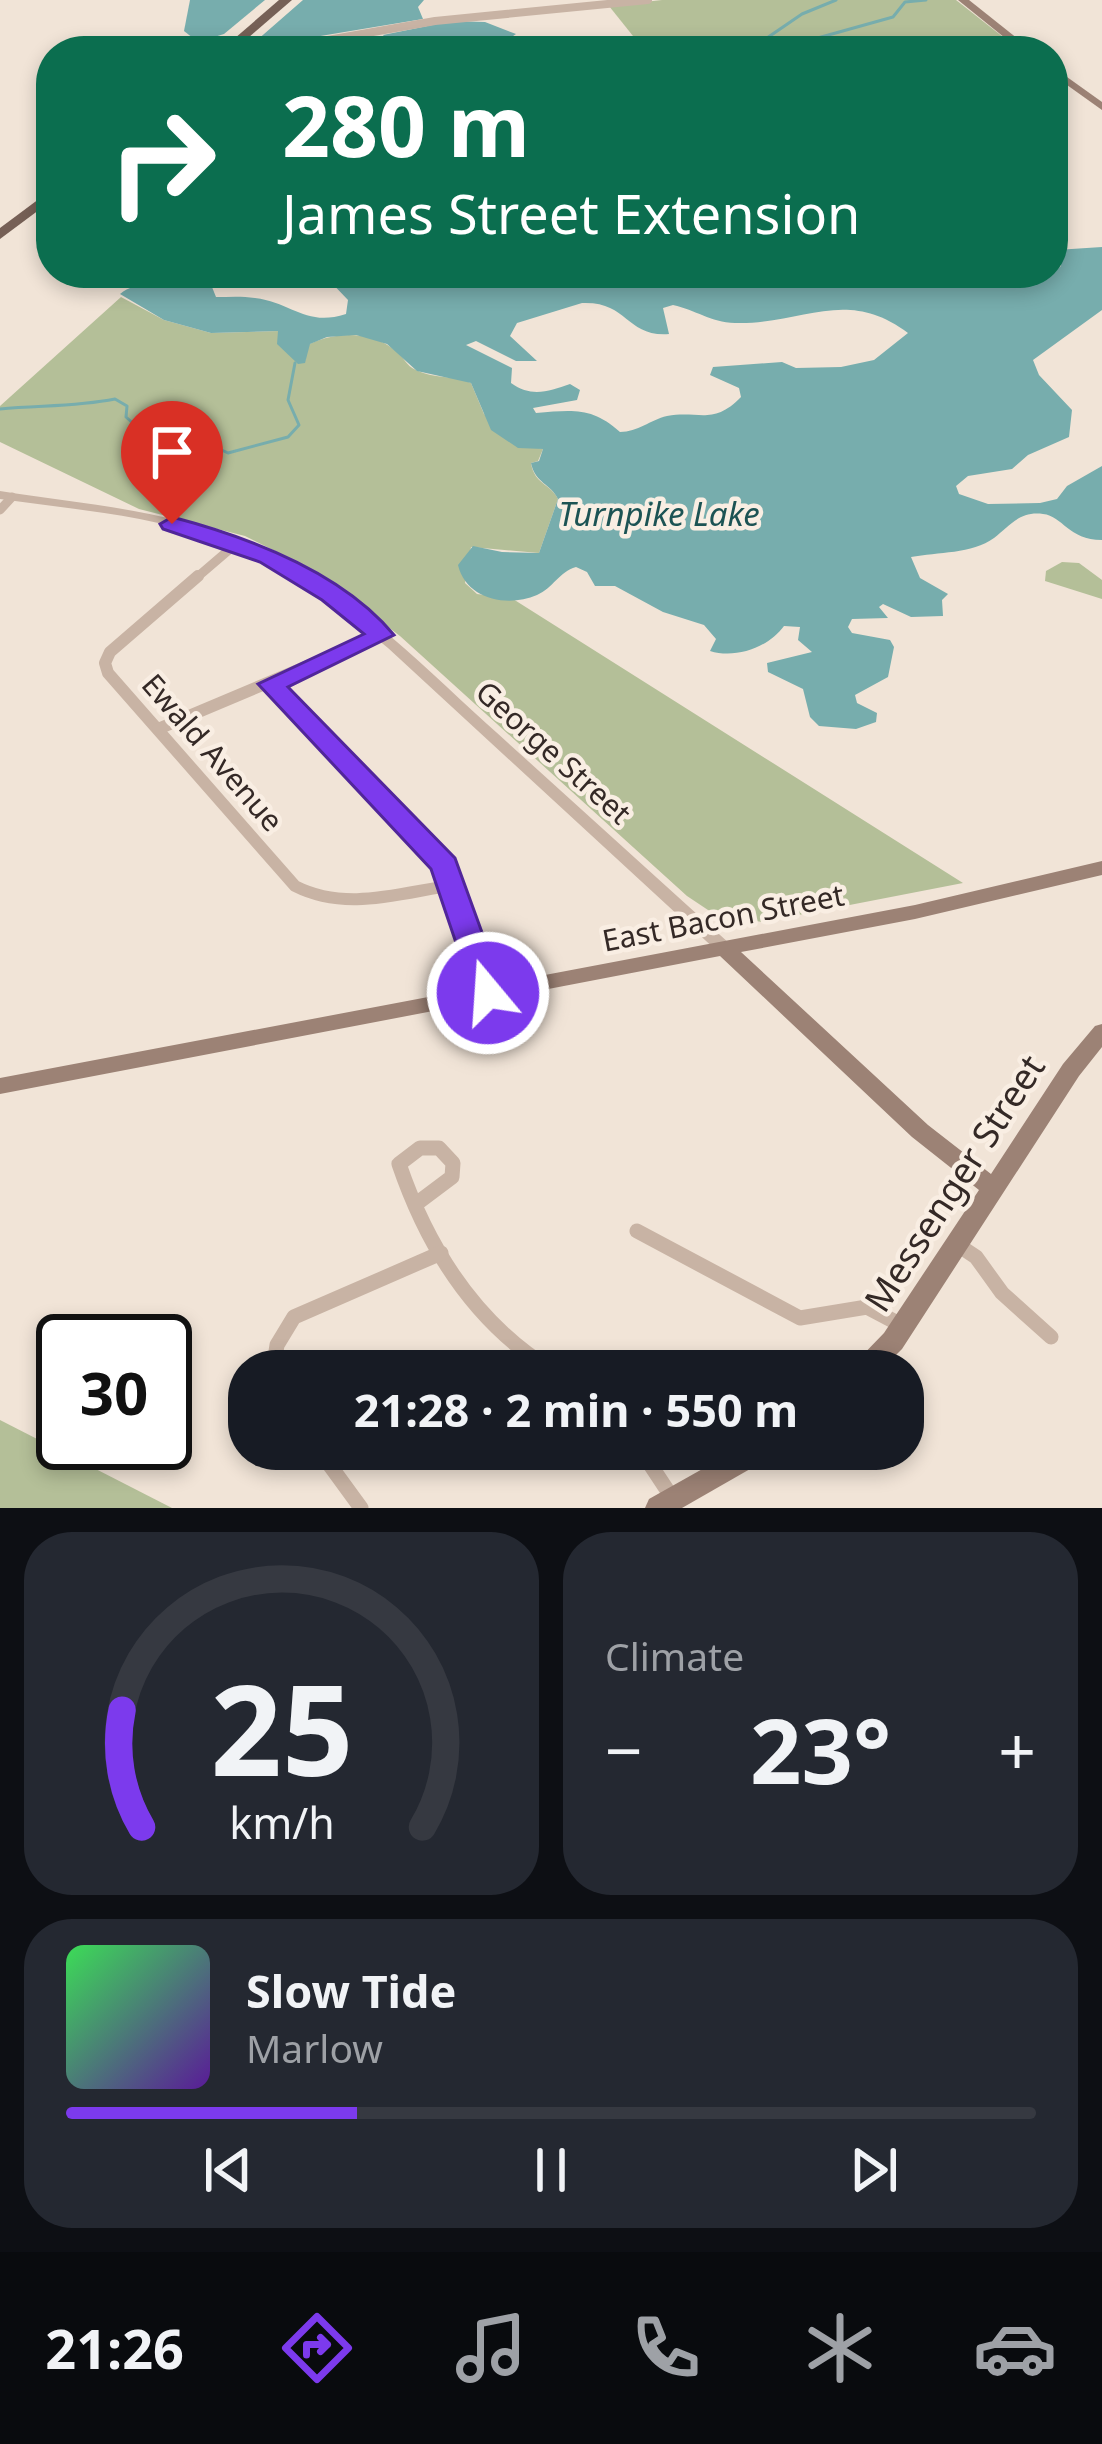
<!DOCTYPE html>
<html lang="en">
<head>
<meta charset="utf-8">
<style>
  :root { --surface:#171b24; --page:#242831; --text:#f1f3f6; --muted:#9ea1a6; --line:#363941; --accent:#7c3aed }
  body { margin:0; font-family:"Noto Sans",sans-serif; background:var(--page); color:var(--text); height:100vh; display:flex; flex-direction:column; font-size:45px; white-space:nowrap }
  * { box-sizing:border-box; margin:0 }
  p { font-size:39px; color:var(--muted) }
  .icon { flex:none; width:66px; height:66px; fill:none; stroke:currentColor; stroke-width:2; stroke-linecap:round; stroke-linejoin:round }
  .map { position:relative; height:1508px; overflow:hidden }
  .details { display:flex; flex-direction:column; gap:24px; padding:24px; background:#0d0f14; flex:1 }
  .details>* { flex:none }
  .top-card { position:absolute; left:36px; top:36px; width:1032px; height:252px; border-radius:48px; box-shadow:0 6px 18px #0003; background:#0b6e4f; color:#fff; overflow:hidden }
  .speed { position:absolute; left:36px; top:1314px; display:flex; gap:24px; font-size:60px; font-weight:700; text-align:center }
  .speed>* { display:grid; place-content:center; width:156px; height:156px; border-radius:50%; background:var(--surface); box-shadow:0 6px 18px #0003; line-height:1 }
  .speed .limit { border:6px solid #111; border-radius:18px; background:#fff; color:#111 }
  .pin { position:absolute; display:grid; place-items:center; width:102px; height:102px; color:#fff; margin:-123px -51px; border-radius:50% 50% 50% 0; rotate:-45deg; box-shadow:0 0 12px #0007 }
  .pin .icon { rotate:45deg }
  .me { position:absolute; width:132px; margin:-66px; rotate:342deg; stroke-linejoin:round; filter:drop-shadow(0 0 9px #0008) }
  .turn { display:flex; align-items:center; gap:42px; height:252px; padding:0 48px; font-size:54px }
  .turn .icon { width:156px; height:156px; stroke-width:2.5 }
  .turn b { display:block; font-size:84px; line-height:102px }
  .big { font-size:90px; font-weight:700; line-height:1.1 }
  .details .card { flex:1; display:flex; flex-direction:column; justify-content:center; gap:18px; min-width:0; padding:0 42px; border-radius:48px; background:var(--page) }
  .details .dial { align-items:center; gap:0 }
  .dial svg { height:312px; overflow:visible; fill:none; stroke:var(--line); stroke-width:7; stroke-linecap:round; text-anchor:middle }
  .dial text { fill:var(--text); stroke:none }
  .song { display:flex; align-items:center; gap:36px }
  .cover { width:144px; height:144px; border-radius:18px; background:linear-gradient(135deg,hsl(130 70% 55%),hsl(270 70% 35%)) }
  .played { height:12px; border-radius:6px; background:linear-gradient(90deg,var(--accent) 30%,var(--line) 30%) }
  .keys { display:flex; justify-content:space-around; direction:ltr }
  .heat { display:flex; justify-content:space-between; align-items:center; font-size:66px; direction:ltr }
  .details .tiles { flex:1; display:grid; gap:24px; grid-template-columns:1fr 1fr }
  .card:last-child { grid-column:span 2 }
  .trip { position:absolute; left:228px; top:1350px; width:696px; height:120px; border-radius:48px; background:var(--surface); box-shadow:0 6px 18px #0003; font-weight:700; line-height:120px; text-align:center }
  .tab-bar { display:flex; height:192px; justify-content:space-around; align-items:center; background:#090b0e; color:var(--muted) }
  .tab-bar .icon { width:84px; height:84px }
  .tab-bar .current { color:var(--accent) }
  .tab-bar b { font-size:54px; color:var(--text) }
  .map>svg:first-child { display:block }
  .green { fill:#b4bf98 }
  .water { fill:#77adad; fill-rule:evenodd }
  .lines { fill:none; stroke-linecap:round; stroke-linejoin:round }
  .stream { stroke:#77adad; stroke-width:3 }
  .minor-far3 { stroke:#c8b3a4; stroke-width:8 }
  .minor-far2 { stroke:#c8b3a4; stroke-width:9 }
  .minor-far1 { stroke:#c8b3a4; stroke-width:12 }
  .minor { stroke:#c8b3a4; stroke-width:15 }
  .tertiary { fill:#c8b3a4; fill-rule:evenodd }
  .secondary { fill:#9c8275; fill-rule:evenodd }
  .primary { fill:#766056; fill-rule:evenodd }
  .route { fill:#7c3aed; stroke:#51269a; stroke-width:3 }
  .labels { text-anchor:middle; dominant-baseline:central; stroke-width:9; stroke-linejoin:round; paint-order:stroke }
  .street-label { font-size:30px; fill:#342926; stroke:#f9eee3 }
  .water-label { font-size:33px; font-style:italic; fill:#1c5354; stroke:#f9eee3 }
  .near-street-label { font-size:36px; fill:#342926; stroke:#f9eee3 }
</style>
</head>
<body>
<div class="map">
<svg width="1102" height="1508" viewBox="0 0 1102 1508">
  <rect width="100%" height="100%" fill="#f1e4d7"/>
  <g class="green">
    <polygon points="662,0 956,0 1021,51 656,51 641,46 609,6"/>
    <path d="M 121,297 L 164,320 L 211,333 L 279,331 L 278,344 L 306,360 L 306,346 C 333,331 371,330 396,351 C 404,357 406,366 416,370 C 433,379 454,375 471,383 L 484,414 L 529,446 L 543,449 L 538,461 L 531,463 C 534,484 551,484 558,499 L 539,553 L 471,547 L 465,583 L 477,594 L 513,599 L 963,883 L 762,922 L 714,914 L 687,896 L 400,636 L 313,570 L 245,536 L 139,509 L 0,442 L 0,406 Z"/>
    <polygon points="1062,562 1079,563 1102,580 1102,599 1045,581 1046,571"/>
    <polygon points="0,1420 172,1508 0,1508"/>
  </g>
  <g class="water">
    <polygon points="190,0 265,0 224,34 198,42 184,31"/>
    <polygon points="303,0 424,0 418,7 423,19 248,48"/>
    <polygon points="452,21 485,22 516,34 503,43 508,47 598,36 656,51 395,51 383,35"/>
    <path d="M 1102,247 L 1102,310 L 1033,360 L 1039,375 L 1072,410 L 1069,437 L 1028,455 L 1012,469 L 968,476 L 956,486 L 959,494 L 988,504 L 1040,503 L 1057,499 L 1067,486 L 1102,466 L 1102,540 C 1068,540 1063,516 1043,514 C 1019,511 1010,526 994,538 C 972,554 938,552 911,557 L 920,578 L 948,594 L 942,600 L 943,616 L 911,617 L 883,604 L 879,607 L 888,618 L 852,619 L 848,627 L 852,633 L 890,640 L 894,647 L 888,677 L 855,695 L 857,703 L 877,713 L 876,722 L 856,729 L 819,726 L 810,717 L 803,689 L 768,672 L 767,663 L 812,652 L 798,640 L 800,627 L 784,626 C 768,648 735,659 710,651 L 716,639 L 704,625 L 663,612 L 615,586 L 595,586 L 587,572 L 576,567 C 559,572 553,588 537,595 C 507,608 466,599 458,565 L 473,546 L 502,552 L 539,553 L 558,499 C 551,484 535,483 531,463 L 539,461 L 543,449 L 518,448 L 491,430 L 471,383 L 417,371 L 387,344 L 356,335 L 327,337 L 310,344 L 305,363 L 298,364 L 277,344 L 278,331 L 211,333 L 164,320 L 120,294 C 144,274 180,298 205,277 L 200,273 L 227,273 L 212,287 L 216,297 C 229,297 242,296 255,298 C 293,303 306,327 346,314 L 348,300 L 326,277 L 328,273 L 1053,273 L 1061,266 L 1056,250 ZM 582,303 C 629,301 625,337 669,334 L 663,308 L 673,305 C 696,310 710,322 735,323 C 802,325 846,286 908,333 L 874,360 L 841,367 L 796,368 L 782,362 L 713,367 L 710,375 L 739,388 L 741,397 C 713,426 699,410 667,416 C 650,420 638,432 620,432 C 592,407 574,410 536,413 L 533,408 L 577,400 L 580,390 L 570,384 C 549,391 532,398 511,383 L 512,368 L 466,345 L 476,341 L 516,361 L 537,361 L 510,336 L 517,323 Z"/>
  </g>
  <g class="lines">
    <g class="stream">
      <polyline points="748,51 802,14 836,0"/>
      <polyline points="771,51 893,17 905,2 926,0"/>
      <path d="M 0,409 C 40,405 75,407 115,399 L 127,406 L 126,417 L 136,426 L 173,427 L 228,453 L 288,437 L 299,425 L 288,400 L 295,363"/>
    </g>
    <polyline class="minor-far3" points="266,51 435,21 648,0"/>
    <g class="minor-far2">
      <polyline points="0,510 12,497"/>
      <polyline points="195,579 237,543"/>
    </g>
    <g class="minor-far1">
      <path d="M 198,576 L 110,652 L 105,663 L 108,673 L 295,886 C 346,912 399,893 454,885"/>
      <polyline points="271,684 444,865 488,989"/>
      <polyline points="158,729 381,635"/>
    </g>
    <g class="minor">
      <polyline points="487,986 489,993"/>
      <path d="M 416,1204 L 452,1177 L 453,1163 L 439,1148 L 420,1148 L 399,1164 C 428,1249 476,1324 553,1371"/>
      <polyline points="637,1231 800,1318 867,1307 903,1326"/>
      <polyline points="958,1245 976,1257 1002,1293 1051,1337"/>
      <polyline points="273,1371 277,1345 294,1317 441,1253"/>
      <polyline points="318,1449 361,1508"/>
      <polyline points="640,1449 673,1499"/>
    </g>
    <path class="tertiary" d="M 0,491 C 83,504 171,510 249,544 C 342,584 413,656 487,724 C 568,797 649,871 730,944 L 732,948 L 730,952 L 718,952 L 388,648 C 333,602 277,560 209,537 C 142,514 69,509 0,499 Z"/>
    <g class="secondary">
      <polygon points="958,0 969,0 1033,51 1021,51"/>
      <polygon points="1053,67 1102,102 1102,110 1053,75"/>
      <polygon points="1102,861 1102,875 915,919 741,952 928,1125 991,1174 1063,1064 1095,1026 1102,1024 1102,1047 1079,1076 902,1349 880,1371 852,1371 855,1363 884,1333 979,1190 912,1137 720,956 0,1094 0,1078 915,905"/>
      <polygon points="738,1449 775,1449 771,1457 682,1508 645,1508 649,1499"/>
    </g>
    <g class="primary">
      <polygon points="279,0 292,0 233,51 220,51"/>
      <polygon points="51,190 51,201 0,239 0,228"/>
    </g>
  </g>
  <path class="route" d="M 172,517 C 248,537 342,572 394,635 L 288,687 L 455,858 L 504,993 L 499,1001 L 477,1001 L 473,993 L 431,869 L 258,684 L 364,634 L 322,600 L 260,562 L 163,529 L 160,524 Z"/>
  <g class="labels">
    <g class="street-label">
      <text transform="translate(213 752) rotate(49)">Ewald Avenue</text>
      <text transform="translate(554 752) rotate(42)">George Street</text>
      <text transform="translate(723 917) rotate(-11)">East Bacon Street</text>
    </g>
    <g class="water-label">
      <text x="659" y="513">Turnpike Lake</text>
    </g>
    <g class="near-street-label">
      <text transform="translate(954 1183) rotate(-57)">Messenger Street</text>
    </g>
  </g>
</svg>
<div class="speed"><div class="limit">30</div></div>
<div class="pin" style="left:172px;top:524px;background:#d93025"><svg class="icon" aria-label="arrive" viewBox="0 0 24 24"><path d="M6 21V4h12l-3 4 3 4H6"/></svg></div>
<svg class="me" style="left:488px;top:993px" viewBox="-20 -20 40 40"><circle r="17" fill="#7c3aed" stroke="#fff" stroke-width="3"/><path d="M0-11L8 9 0 5-8 9z" fill="#fff"/></svg>
<div class="trip">21:28 · 2 min · 550 m</div>
<div class="top-card">
<div class="turn"><svg class="icon" aria-label="right" viewBox="0 0 24 24"><path d="M7 20v-9h11M14 6l5 5-5 5"/></svg><div><b>280 m</b>James Street Extension</div></div>
</div>
</div>
<section class="details">
<div class="tiles">
<div class="card dial"><svg viewBox="0 0 100 80">
<path d="M14 69A42 42 0 1 1 86 69"/>
<path d="M14 69A42 42 0 0 1 9 39" stroke="#7c3aed"/>
<text x="50" y="56" font-size="32" font-weight="700">25</text>
<text x="50" y="72" font-size="11">km/h</text>
</svg></div>
<div class="card"><p>Climate</p>
<div class="heat"><a>−</a><b class="big">23°</b><a>+</a></div>
</div>
<div class="card">
<div class="song"><i class="cover"></i><div><b>Slow Tide</b><p>Marlow</p></div></div>
<div class="played"></div>
<div class="keys"><svg class="icon" aria-label="previous" viewBox="0 0 24 24"><path d="M18 5L8 12l10 7zM5 5v14"/></svg><svg class="icon" aria-label="pause" viewBox="0 0 24 24"><path d="M8 5v14M16 5v14"/></svg><svg class="icon" aria-label="next" viewBox="0 0 24 24"><path d="M6 5l10 7-10 7zM19 5v14"/></svg></div>
</div>
</div>
</section>
<nav class="tab-bar">
<b>21:26</b>
<svg class="icon current" aria-label="directions" viewBox="0 0 24 24"><path d="M12 3l9 9-9 9-9-9zM9 14v-3h6M13 9l2 2-2 2"/></svg>
<svg class="icon" aria-label="music" viewBox="0 0 24 24"><path d="M9 18V5l10-2v13"/><circle cx="6" cy="18" r="3"/><circle cx="16" cy="16" r="3"/></svg>
<svg class="icon" aria-label="phone" viewBox="0 0 24 24"><path d="M5 4h4l2 5-3 2q2 4 5 5l2-3 5 2v4C11 20 4 13 5 4z"/></svg>
<svg class="icon" aria-label="climate" viewBox="0 0 24 24"><path d="M12 3v18M4 7l16 10M4 17L20 7"/></svg>
<svg class="icon" aria-label="car" viewBox="0 0 24 24"><path d="M5 17H2v-5l4-1 3-4h7l3 4 3 1v5h-3M9 17h6M6 11h13"/><circle cx="7" cy="17" r="2"/><circle cx="17" cy="17" r="2"/></svg>
</nav>
</body>
</html>
